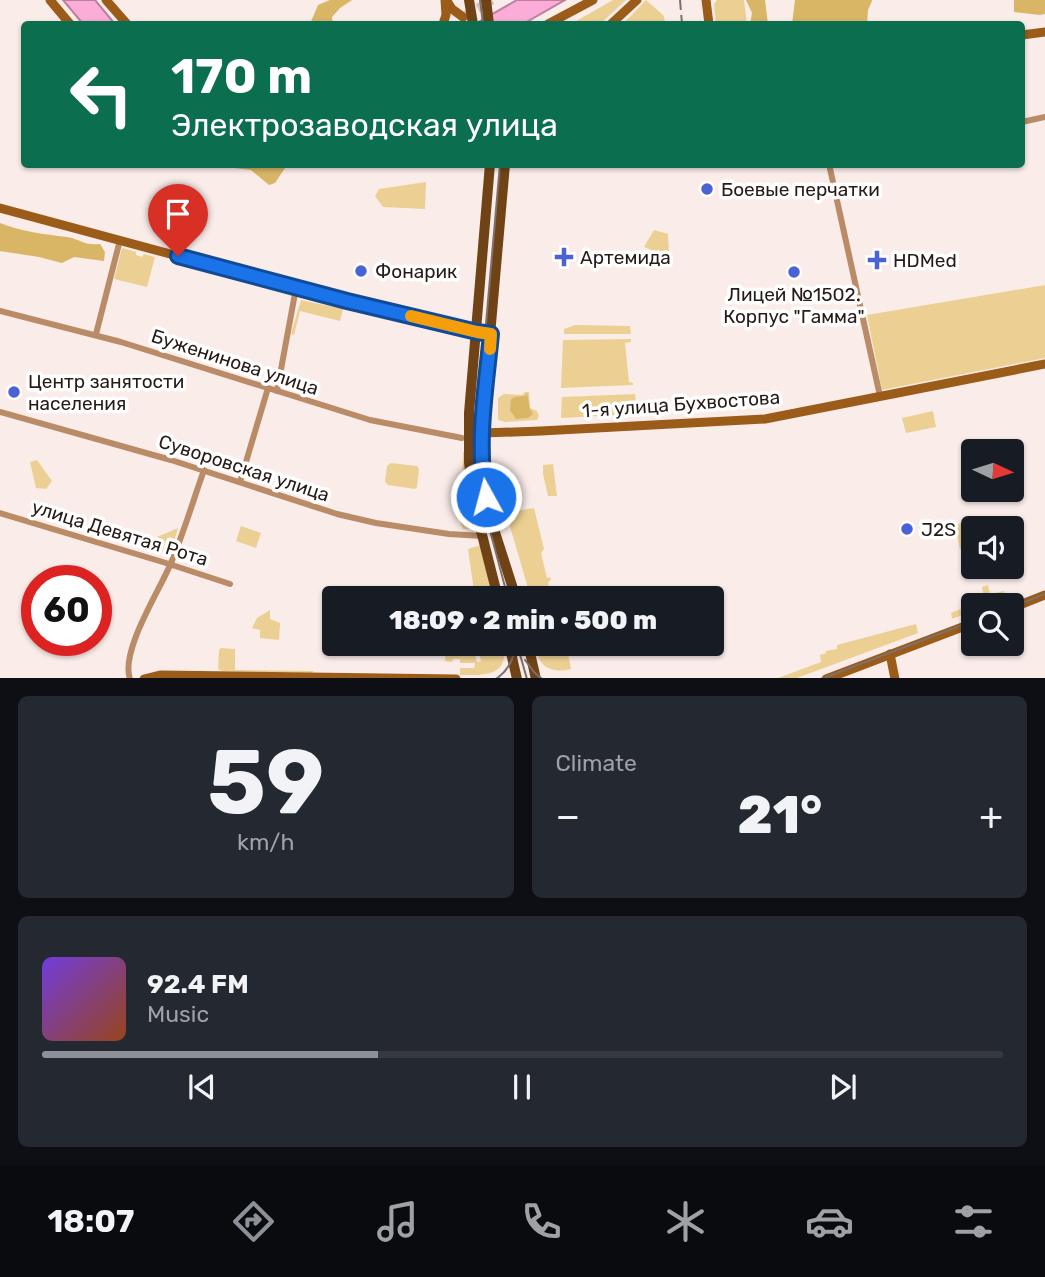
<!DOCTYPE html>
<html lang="en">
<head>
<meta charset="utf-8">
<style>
  :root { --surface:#171b24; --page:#242831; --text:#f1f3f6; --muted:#9ea1a6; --line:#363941; --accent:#8c9099 }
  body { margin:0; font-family:Rubik,sans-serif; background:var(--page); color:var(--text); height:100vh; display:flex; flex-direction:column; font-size:26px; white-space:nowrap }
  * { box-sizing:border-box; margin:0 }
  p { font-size:23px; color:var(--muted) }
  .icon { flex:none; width:38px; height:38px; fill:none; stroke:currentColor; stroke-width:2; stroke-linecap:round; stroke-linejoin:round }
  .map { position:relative; height:678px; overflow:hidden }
  .sheet { display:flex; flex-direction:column; gap:18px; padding:18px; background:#0d0f14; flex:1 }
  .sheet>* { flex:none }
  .hud { position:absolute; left:21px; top:21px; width:1004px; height:147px; border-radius:7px; box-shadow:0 2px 5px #0004; background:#0b6e4f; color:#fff; overflow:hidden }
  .needle { width:46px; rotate:94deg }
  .fabs { position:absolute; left:961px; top:439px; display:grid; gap:14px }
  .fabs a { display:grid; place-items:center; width:63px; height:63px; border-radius:7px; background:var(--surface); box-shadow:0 2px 5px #0004; font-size:35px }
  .speed { position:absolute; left:21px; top:565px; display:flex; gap:14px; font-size:35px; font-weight:700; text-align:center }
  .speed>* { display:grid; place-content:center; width:91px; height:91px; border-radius:50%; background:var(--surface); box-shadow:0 2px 5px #0004; line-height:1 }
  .speed .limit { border:10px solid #d22; background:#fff; color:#111 }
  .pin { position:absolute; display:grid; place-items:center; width:60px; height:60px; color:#fff; margin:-72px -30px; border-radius:50% 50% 50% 0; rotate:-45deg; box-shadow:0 0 7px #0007 }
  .pin .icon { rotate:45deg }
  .me { position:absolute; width:77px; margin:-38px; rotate:353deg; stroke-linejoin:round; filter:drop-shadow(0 0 5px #0008) }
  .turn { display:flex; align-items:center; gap:24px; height:147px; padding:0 35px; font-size:32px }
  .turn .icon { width:91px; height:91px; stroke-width:2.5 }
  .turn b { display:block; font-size:49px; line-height:60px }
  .big { font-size:52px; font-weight:800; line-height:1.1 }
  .sheet .widget { flex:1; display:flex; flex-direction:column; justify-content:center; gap:10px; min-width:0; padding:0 24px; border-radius:10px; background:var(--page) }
  .sheet .dial { align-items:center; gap:0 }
  .dial b { font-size:91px; line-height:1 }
  .song { display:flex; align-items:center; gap:21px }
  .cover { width:84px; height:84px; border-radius:10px; background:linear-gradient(135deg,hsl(260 70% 55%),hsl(20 70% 35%)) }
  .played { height:7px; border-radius:4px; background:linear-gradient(90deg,var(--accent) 35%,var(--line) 35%) }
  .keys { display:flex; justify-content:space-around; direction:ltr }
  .heat { display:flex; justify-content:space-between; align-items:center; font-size:38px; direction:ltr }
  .sheet .tiles { flex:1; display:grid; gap:18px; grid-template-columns:1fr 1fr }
  .widget:last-child { grid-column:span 2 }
  .trip { position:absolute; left:322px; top:586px; width:402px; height:70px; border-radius:7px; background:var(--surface); box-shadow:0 2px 5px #0004; font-weight:800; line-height:70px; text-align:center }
  .tab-bar { display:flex; height:112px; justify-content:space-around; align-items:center; background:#090b0e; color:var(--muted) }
  .tab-bar .icon { width:49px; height:49px }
  .tab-bar .on { color:var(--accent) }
  .tab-bar b { font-size:32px; color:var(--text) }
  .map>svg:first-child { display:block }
  .green { fill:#ecd093 }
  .forest { fill:#d9b566 }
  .water { fill:#fbacd7; stroke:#bb809e; stroke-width:2 }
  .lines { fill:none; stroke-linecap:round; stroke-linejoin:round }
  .secondary-tunnel { stroke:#d0c2bf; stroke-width:9; stroke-dasharray:9 4.5; stroke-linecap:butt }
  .street { stroke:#b98c67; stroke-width:6 }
  .secondary { stroke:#9b5b19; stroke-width:9 }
  .primary { stroke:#704317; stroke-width:10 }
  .tram { stroke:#7d706d; stroke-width:2 }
  .rail { stroke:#7d706d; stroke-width:2; stroke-dasharray:10 5; stroke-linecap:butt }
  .primary-bridge { stroke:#704317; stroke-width:10 }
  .route-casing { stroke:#114b97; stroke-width:18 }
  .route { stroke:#1a73e8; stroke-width:12 }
  .slow { stroke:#f59e0b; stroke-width:12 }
  .poi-dot { fill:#4b62d6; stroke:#fff; stroke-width:2.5 }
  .labels { text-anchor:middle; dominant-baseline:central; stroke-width:7; stroke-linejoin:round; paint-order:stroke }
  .poi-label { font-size:19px; fill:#271b18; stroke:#fff; text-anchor:start }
  .street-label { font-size:19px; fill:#271b18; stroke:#fff }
</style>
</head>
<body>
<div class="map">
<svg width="1045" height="679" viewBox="0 0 1045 679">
  <rect width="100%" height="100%" fill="#faece9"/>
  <g class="green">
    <polygon points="613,0 626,0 600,24 571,24"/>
    <polygon points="646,0 664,16 665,24 623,24"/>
    <polygon points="717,0 744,0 747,24 716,24 714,4"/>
    <polygon points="426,182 425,209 383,207 375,196 379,189"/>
    <polygon points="654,230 668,234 669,252 657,252 644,247"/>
    <polygon points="122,248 136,252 136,255 142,257 144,254 155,257 147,287 114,279"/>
    <polygon points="1045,285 1045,358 882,390 867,315"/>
    <polygon points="301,300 343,309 340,321 300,311 294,335 291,334"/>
    <polygon points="575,325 630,326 631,334 564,334 564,329"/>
    <polygon points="631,339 631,342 625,343 629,382 633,383 633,385 561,388 563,340"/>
    <polygon points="525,392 529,392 530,408 537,411 539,416 537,420 505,422 498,420 498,398 504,394 522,395"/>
    <polygon points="635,394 637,414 561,418 562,397"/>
    <polygon points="933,411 936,427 906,433 902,418"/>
    <polygon points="463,452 466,453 476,529 463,529 461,524"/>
    <polygon points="37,460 52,481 46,489 36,488 30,462"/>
    <polygon points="391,463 417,466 419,469 417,487 415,489 388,485 385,482 387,466"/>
    <polygon points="553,464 557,496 548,496 543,474 543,465"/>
    <polygon points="534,508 544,549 541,553 547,578 550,577 551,579 548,583 552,598 531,598 506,513"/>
    <polygon points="968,522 973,546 960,549 955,525"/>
    <polygon points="241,526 261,533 256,548 236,541"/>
    <polygon points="178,528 171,551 168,553 138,545"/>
    <polygon points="481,545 493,598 475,598 468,549"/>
    <polygon points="988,585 990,594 1004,591 1006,599 988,605 973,606 973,611 952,619 951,613 984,599 982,587"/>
    <polygon points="270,610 270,619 280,623 279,640 260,638 260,630 252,628 257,618"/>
    <polygon points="916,624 918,633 797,678 778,678 821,662 820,655 826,653 826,651 837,649 837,645"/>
    <path d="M 493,644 L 503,644 C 510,677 484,675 460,675 L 460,668 L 474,668 L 475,663 L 460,663 L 460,659 L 453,659 L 452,662 L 445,661 L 446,645 L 473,647 L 477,662 L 481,661 L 478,647 L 494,648 Z"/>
    <path d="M 535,644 L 562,644 L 564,651 L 567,648 L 571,669 C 562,672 547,671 541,662 C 538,658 537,649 535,644 Z"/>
    <polygon points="221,648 235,649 235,670 314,671 312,673 222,671 218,669 219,650"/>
  </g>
  <g class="forest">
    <polygon points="330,0 352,0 340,8 332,17 332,20 337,24 310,24 318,5"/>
    <polygon points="746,0 765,0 768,24 750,24 752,13"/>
    <polygon points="795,0 872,0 872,1 868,10 867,24 792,24"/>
    <polygon points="1014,0 1045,0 1045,14 1040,15 1014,12"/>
    <polygon points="217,165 217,164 287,165 275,183 269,185 251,170 226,167 217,168 216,166"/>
    <path d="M 0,223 C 22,232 44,234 67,237 C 80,239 84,246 100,244 L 105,252 L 104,261 L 74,257 L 62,263 L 39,257 L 0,251 Z"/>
    <polygon points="527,393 530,409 533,414 528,418 516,419 510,410 511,399 515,397 525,396"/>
  </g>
  <g class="water">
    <polygon points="63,0 95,0 115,24 83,24"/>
    <polygon points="517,0 565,0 523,24 475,24"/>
  </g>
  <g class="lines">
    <polyline class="secondary-tunnel" points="466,15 492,0"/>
    <g class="street">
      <polyline points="1022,122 1045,117"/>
      <polyline points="829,164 880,396"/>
      <polyline points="0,311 121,342 370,420 462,438"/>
      <polyline points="96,334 120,240"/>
      <polyline points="277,391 296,288"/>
      <polyline points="0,412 171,460 337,514 376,523 449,534 482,536"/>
      <polyline points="240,482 268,388"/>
      <polyline points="0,513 166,563 230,584"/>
      <path d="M 130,679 C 120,651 160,590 171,563 C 184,532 193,501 204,470"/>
    </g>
    <g class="secondary">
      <polyline points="50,0 70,24"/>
      <polyline points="106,0 127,24"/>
      <polyline points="706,0 709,24"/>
      <polyline points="447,1 452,9 463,17"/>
      <polyline points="443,24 446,15 445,0"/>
      <polyline points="548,24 593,0"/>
      <polyline points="611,24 637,0"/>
      <polyline points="1022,35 1045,32"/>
      <polyline points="0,208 296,288 477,332 491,333"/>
      <polyline points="483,433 541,431 765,419 1045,364"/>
      <polyline points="1012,608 1045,595"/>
      <polyline points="890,654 895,679"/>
      <polyline points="144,679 160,675 456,679"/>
      <polyline points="826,679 973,623"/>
    </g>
    <g class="primary">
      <polyline points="490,164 469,413 469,462 473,499 498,598"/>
      <polyline points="505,164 483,415 482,461 485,487 492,523 516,598"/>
      <polyline points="509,644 517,679"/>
      <polyline points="528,644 536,679"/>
    </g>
    <g class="tram">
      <polyline points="480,0 483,24"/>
      <polyline points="500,164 478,415 477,461 481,497 508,598"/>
      <polyline points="1012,607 1045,594"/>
      <polyline points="517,644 527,679"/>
      <polyline points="525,660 534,672 542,679"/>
      <path d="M 496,679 C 508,671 514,659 516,644"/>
      <polyline points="821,679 973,621"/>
    </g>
    <polyline class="rail" points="680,0 682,24"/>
    <g class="primary-bridge">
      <polyline points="469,0 473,24"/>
      <polyline points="486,0 489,24"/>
    </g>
  </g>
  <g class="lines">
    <g class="route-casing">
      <path id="route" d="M 178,256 L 347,301 L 477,332 L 491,334 C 486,387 476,443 486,497"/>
    </g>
    <use href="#route" class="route"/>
    <polyline class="slow" points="411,316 477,332 491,334 490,349"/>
  </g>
  <g class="poi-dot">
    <circle cx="707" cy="189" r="7"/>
    <path d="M560.5 246.5h7v7h7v7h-7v7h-7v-7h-7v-7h7z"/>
    <path d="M873.5 249.5h7v7h7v7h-7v7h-7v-7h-7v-7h7z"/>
    <circle cx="361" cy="271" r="7"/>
    <circle cx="794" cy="272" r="7"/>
    <circle cx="14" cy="392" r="7"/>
    <circle cx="907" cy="529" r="7"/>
  </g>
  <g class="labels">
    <g class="poi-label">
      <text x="721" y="189">Боевые перчатки</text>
      <text x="580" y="257">Артемида</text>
      <text x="893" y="260">HDMed</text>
      <text x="375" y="271">Фонарик</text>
      <text x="794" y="294" text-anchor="middle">Лицей №1502.<tspan x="794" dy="22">Корпус "Гамма"</tspan></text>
      <text x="28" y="381">Центр занятости<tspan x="28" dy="22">населения</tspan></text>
      <text x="921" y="529">J2S</text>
    </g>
    <g class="street-label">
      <text transform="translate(235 362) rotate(18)">Буженинова улица</text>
      <text transform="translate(681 404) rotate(-4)">1-я улица Бухвостова</text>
      <text transform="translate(244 468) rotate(18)">Суворовская улица</text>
      <text transform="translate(120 533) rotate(17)">улица Девятая Рота</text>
    </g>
  </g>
</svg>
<div class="fabs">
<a><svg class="needle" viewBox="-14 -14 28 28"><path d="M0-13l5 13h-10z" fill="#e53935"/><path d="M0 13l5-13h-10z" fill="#9ea1a6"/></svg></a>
<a><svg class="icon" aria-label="sound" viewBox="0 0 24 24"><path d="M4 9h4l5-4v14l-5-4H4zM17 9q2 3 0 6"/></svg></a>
<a><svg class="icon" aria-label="search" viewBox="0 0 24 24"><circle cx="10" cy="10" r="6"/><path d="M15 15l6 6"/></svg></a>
</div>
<div class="speed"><div class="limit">60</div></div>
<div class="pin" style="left:178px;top:256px;background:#d93025"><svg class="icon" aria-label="arrive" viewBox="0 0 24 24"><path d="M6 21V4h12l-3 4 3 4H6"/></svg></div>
<svg class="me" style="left:486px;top:497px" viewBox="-20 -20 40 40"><circle r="17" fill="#1a73e8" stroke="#fff" stroke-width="3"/><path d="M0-11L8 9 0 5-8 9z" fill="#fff"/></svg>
<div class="trip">18:09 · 2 min · 500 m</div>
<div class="hud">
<div class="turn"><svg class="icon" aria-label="left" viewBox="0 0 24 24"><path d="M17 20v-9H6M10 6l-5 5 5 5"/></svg><div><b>170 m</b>Электрозаводская улица</div></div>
</div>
</div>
<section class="sheet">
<div class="tiles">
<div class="widget dial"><b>59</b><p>km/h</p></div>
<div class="widget"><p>Climate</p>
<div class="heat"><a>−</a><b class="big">21°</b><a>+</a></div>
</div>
<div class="widget">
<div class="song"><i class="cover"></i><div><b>92.4 FM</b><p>Music</p></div></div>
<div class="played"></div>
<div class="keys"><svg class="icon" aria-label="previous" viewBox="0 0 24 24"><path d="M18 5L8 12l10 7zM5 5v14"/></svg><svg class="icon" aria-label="pause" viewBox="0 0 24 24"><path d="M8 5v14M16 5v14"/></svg><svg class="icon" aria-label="next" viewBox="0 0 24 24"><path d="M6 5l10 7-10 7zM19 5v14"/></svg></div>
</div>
</div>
</section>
<nav class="tab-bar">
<b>18:07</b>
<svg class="icon on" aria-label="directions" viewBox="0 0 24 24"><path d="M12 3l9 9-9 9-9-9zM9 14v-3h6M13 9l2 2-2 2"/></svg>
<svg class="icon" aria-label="music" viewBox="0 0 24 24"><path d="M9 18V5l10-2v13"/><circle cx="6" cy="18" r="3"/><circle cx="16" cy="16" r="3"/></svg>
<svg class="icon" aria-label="phone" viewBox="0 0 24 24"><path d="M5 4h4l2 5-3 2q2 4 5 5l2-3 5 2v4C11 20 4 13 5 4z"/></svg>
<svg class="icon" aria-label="climate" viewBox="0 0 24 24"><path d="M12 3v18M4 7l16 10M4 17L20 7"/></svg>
<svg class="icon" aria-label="car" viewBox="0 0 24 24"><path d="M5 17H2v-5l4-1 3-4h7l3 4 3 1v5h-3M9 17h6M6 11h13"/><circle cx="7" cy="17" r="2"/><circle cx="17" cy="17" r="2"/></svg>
<svg class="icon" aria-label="filters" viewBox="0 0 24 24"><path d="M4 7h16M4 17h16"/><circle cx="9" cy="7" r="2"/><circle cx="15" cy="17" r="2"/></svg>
</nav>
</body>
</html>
